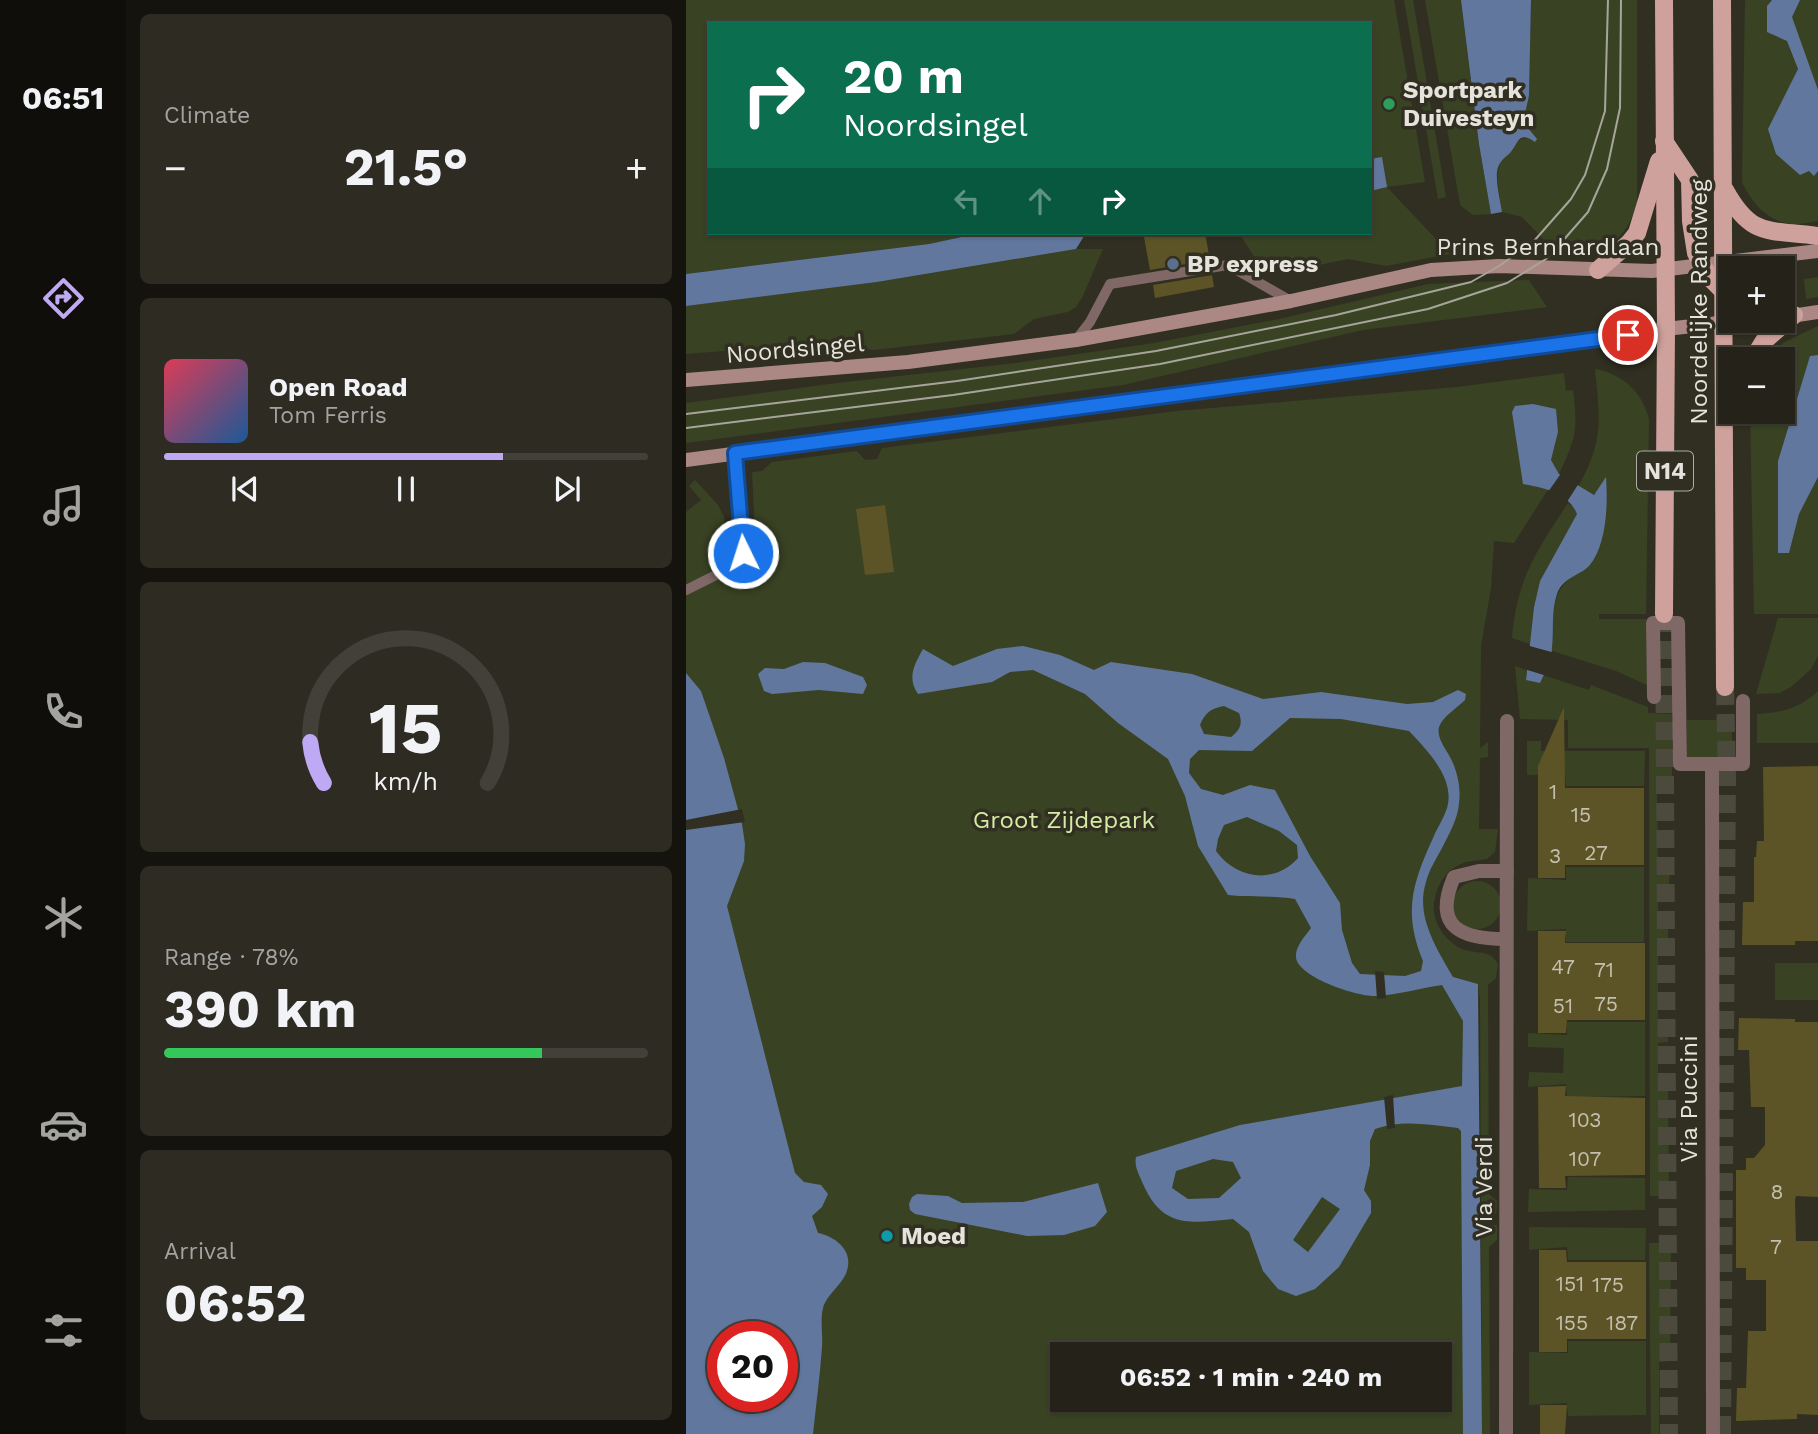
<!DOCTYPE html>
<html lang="en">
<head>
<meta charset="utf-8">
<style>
  :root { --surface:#252319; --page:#2d2b22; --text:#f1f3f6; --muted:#a3a4a2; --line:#424038; --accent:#bfa9f4 }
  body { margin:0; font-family:"Work Sans",sans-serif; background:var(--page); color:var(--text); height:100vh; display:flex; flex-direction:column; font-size:26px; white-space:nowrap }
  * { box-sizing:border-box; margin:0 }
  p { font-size:23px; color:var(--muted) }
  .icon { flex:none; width:38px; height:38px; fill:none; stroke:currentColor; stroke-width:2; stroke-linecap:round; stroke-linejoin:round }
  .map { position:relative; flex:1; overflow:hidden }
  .details { display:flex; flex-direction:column; gap:14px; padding:14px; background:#14130e; width:560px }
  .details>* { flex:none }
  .hud { position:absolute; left:21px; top:21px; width:665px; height:214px; border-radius:0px; box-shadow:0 2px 5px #0004,0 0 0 2px var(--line); background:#0b6e4f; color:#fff; overflow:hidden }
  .controls { position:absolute; left:1032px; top:256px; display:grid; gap:14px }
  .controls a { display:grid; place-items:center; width:77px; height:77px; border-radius:0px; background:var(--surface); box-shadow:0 2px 5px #0004,0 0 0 2px var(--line); font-size:35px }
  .speed { position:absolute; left:21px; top:1321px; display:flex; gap:14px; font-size:35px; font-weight:700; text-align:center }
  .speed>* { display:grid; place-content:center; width:91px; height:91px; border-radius:50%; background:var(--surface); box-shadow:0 2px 5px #0004,0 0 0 2px var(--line); line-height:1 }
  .speed .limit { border:10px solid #d22; background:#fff; color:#111 }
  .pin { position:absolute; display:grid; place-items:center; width:60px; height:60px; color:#fff; margin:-30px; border:4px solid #fff; border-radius:50%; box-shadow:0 2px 7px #0007 }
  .me { position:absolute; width:77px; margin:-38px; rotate:356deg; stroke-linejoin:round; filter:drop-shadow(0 0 5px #0008) }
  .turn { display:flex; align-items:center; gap:24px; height:147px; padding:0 21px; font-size:32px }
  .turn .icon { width:91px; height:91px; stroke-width:2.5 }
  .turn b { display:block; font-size:49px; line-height:60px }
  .lanes { display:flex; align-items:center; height:66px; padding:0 21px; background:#0003; justify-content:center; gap:35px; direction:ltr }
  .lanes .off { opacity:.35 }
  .big { font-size:52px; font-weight:700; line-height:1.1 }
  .details .tile { flex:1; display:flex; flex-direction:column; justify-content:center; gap:10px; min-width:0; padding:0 24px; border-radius:10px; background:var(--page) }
  .details .dial { align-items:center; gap:0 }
  .dial svg { height:182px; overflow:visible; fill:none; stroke:var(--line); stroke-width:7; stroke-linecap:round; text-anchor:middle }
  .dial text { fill:var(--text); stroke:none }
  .song { display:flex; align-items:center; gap:21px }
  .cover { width:84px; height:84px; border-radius:10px; background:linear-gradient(135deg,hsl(350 70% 55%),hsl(210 70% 35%)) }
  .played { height:7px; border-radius:4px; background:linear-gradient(90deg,var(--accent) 70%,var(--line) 70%) }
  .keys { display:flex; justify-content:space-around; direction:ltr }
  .heat { display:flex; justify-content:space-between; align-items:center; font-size:38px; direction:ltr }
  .charge { height:10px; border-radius:5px; background:linear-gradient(90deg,#34c759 78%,var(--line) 0) }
  .trip { position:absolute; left:364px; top:1342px; width:402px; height:70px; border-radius:0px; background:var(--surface); box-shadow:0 2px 5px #0004,0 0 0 2px var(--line); font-weight:700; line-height:70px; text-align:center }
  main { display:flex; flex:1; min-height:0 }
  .menu { display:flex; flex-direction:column; width:126px; justify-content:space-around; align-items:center; background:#0f0e0a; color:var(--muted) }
  .menu .icon { width:49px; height:49px }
  .menu .current { color:var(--accent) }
  .menu b { font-size:32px; color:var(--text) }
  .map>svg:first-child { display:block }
  .green { fill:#394323; fill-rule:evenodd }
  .water { fill:#62779e; fill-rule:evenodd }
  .pier { fill:#312f21 }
  .building { fill:#5c5426 }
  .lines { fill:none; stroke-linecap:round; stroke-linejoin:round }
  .primary-tunnel { stroke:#4c4a3d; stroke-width:18; stroke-dasharray:18 9; stroke-linecap:butt }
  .service { stroke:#7f6865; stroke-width:10 }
  .pedestrian { stroke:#7f6865; stroke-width:14 }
  .minor { stroke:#7f6865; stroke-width:14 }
  .secondary { stroke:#ac8884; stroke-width:14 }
  .primary { stroke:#cfa19c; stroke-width:18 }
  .tram { stroke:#a7a59b; stroke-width:2 }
  .route-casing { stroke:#114b97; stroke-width:18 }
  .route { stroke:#1a73e8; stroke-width:12 }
  .leisure-dot { fill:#2e9e5b; stroke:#312f21; stroke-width:2.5 }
  .service-dot { fill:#5c6f8a; stroke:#312f21; stroke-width:2.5 }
  .culture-dot { fill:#0f9aa8; stroke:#312f21; stroke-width:2.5 }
  .labels { text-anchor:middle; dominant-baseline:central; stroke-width:7; stroke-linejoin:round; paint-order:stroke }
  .number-label { font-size:21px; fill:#c3bfae }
  .shield { fill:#312f21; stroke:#afada3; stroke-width:2 }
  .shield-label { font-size:23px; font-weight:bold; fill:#e5e3db }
  .poi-label { font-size:24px; font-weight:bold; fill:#e5e3db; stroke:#312f21; text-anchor:start }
  .street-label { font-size:24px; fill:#e5e3db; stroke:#312f21 }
  .park-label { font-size:24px; fill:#d4eba4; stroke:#312f21 }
</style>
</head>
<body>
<main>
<nav class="menu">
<b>06:51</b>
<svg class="icon current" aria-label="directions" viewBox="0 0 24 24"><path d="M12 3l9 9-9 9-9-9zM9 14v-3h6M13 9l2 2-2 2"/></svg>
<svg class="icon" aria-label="music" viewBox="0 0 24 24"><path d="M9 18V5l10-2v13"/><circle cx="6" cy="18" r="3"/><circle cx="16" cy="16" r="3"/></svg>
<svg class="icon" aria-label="phone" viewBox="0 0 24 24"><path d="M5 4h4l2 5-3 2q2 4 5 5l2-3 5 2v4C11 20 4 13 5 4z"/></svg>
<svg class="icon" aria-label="climate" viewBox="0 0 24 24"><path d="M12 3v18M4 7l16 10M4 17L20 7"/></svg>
<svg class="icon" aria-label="car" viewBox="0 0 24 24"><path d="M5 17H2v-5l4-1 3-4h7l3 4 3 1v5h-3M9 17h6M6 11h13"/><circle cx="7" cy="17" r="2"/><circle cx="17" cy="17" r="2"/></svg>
<svg class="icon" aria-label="filters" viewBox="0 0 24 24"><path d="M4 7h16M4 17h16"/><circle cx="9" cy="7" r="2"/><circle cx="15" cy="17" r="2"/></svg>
</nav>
<section class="details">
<div class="tile"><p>Climate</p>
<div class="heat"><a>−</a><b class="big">21.5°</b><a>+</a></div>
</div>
<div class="tile">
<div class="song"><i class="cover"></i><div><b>Open Road</b><p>Tom Ferris</p></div></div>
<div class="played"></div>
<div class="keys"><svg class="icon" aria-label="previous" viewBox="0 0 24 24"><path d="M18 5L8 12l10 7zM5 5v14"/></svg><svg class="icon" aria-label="pause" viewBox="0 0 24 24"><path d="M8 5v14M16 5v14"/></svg><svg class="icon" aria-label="next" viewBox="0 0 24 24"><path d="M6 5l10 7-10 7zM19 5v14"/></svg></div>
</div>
<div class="tile dial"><svg viewBox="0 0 100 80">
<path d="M14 69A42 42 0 1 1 86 69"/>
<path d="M14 69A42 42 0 0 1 8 51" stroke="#bfa9f4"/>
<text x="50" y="56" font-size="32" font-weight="700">15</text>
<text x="50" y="72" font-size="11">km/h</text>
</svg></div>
<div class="tile"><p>Range · 78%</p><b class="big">390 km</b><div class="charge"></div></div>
<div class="tile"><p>Arrival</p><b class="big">06:52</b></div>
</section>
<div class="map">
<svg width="1132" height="1434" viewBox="0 0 1132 1434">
  <rect width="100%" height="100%" fill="#312f21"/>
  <g class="green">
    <polygon points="0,0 708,0 739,182 701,187 764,254 700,266 662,259 599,272 581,268 571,261 553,233 684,233 684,191 700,186 696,158 684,159 684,23 23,23 23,233 294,233 243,244 0,274"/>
    <polygon points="718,0 727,0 760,197 752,199"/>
    <polygon points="739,0 775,0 793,144 805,214 787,215 774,205"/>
    <path d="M 845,0 L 951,0 L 951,204 C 938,245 914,257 872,255 L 836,217 L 816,212 C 814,195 806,171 818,157 C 819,156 825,152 827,150 C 832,143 831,138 842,138 L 845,134 L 837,123 L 843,96 Z"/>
    <path d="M 1059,0 L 1086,0 L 1081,6 L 1101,41 L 1112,69 L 1083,129 L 1123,171 L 1128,175 L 1132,171 L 1132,221 C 1124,222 1113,225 1104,224 C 1081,221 1065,202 1056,182 Z"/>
    <polygon points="1105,0 1132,0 1132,113 1109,39 1095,23"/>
    <polygon points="390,249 417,249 396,298 390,307 382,312 348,319 328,334 188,350 138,343 0,354 0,306 191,282"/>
    <polygon points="1132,277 1132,297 1120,299 1118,279"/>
    <polygon points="843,280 861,307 677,330 437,385 0,443 0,403 151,383 330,363 468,343 593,319 742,284"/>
    <polygon points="1132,326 1132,355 1124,356 1092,461 1092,553 1103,553 1113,514 1132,477 1132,614 1068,614 1064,411 1097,411 1097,359 1080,359 1097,343"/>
    <path d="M 909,369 C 936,374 956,391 963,419 L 960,614 L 913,614 L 913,619 L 960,619 L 961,685 L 930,671 L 866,651 C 866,612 863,585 902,567 C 917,540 922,509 920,478 L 908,495 L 892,487 C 918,440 914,421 909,369 Z"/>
    <path d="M 878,373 L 880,391 L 887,390 C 892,430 890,438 873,474 L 865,460 L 872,432 L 847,404 L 863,488 L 828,543 L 808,541 L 805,588 L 795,646 L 794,748 L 802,742 L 802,757 L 794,758 L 793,829 L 812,829 L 809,852 L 801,859 C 794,861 787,860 780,862 C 764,867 752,881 749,898 C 743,919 759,943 779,950 C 793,954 805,950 812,964 L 810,978 L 802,985 L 803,1194 L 811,1201 L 810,1214 L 795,1214 L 794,1000 L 792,984 L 786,983 L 787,1434 L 0,1434 L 0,512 L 15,500 L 3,486 L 9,480 L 32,505 L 39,519 L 35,536 L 69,531 L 66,472 L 76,471 L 86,462 L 171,451 L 179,460 L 191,459 L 196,448 L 491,411 L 771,387 ZM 37,1337 L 96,1337 L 96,1396 L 37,1396 ZM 376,1354 L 754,1354 L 754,1400 L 376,1400 Z"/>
    <path d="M 882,503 L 889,508 L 891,514 L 854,581 L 848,607 L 844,644 L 826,638 C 831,578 850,552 882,503 Z"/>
    <polygon points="1092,618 1132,618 1132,656 1125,669 1105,687 1093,693 1070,694"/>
    <polygon points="829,666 841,670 840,679 854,683 857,675 903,690 905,685 962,707 962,713 986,714 986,788 971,789 972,866 984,866 983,885 972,886 972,924 982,924 982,944 972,945 972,1019 981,1020 982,1042 972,1043 972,1076 982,1077 983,1196 964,1196 963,748 882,748 882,720 834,719"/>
    <path d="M 1132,691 L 1132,743 L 1071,743 L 1071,714 C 1096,713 1114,708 1132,691 Z"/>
    <rect x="1001" y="720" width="45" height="39"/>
    <polygon points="841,741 855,741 855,751 959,751 958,786 880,786 879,774 841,775"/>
    <polygon points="880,867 958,867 958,942 880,942 880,929 841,931 842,878 880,880"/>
    <circle cx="791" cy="905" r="24"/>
    <rect x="1089" y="963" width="43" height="37"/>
    <polygon points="881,1022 959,1022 959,1096 881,1097 880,1084 842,1087 843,1072 877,1073 878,1048 842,1047 842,1033 881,1035"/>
    <polygon points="882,1177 959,1178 959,1210 842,1212 843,1189 881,1190"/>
    <polygon points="795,1225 811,1225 811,1240 803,1247 804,1434 796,1434"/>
    <polygon points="843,1227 960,1228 959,1260 882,1260 881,1247 843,1250"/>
    <polygon points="963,1243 985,1243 984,1361 973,1362 973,1434 965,1434"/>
    <polygon points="882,1341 960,1341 960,1415 882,1416 881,1403 843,1405 843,1352 882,1353"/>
  </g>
  <g class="water">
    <path d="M 775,0 L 845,0 L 843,96 L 837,122 L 851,139 L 849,142 C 831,130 833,144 824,153 C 818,158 812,163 811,172 C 810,184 814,199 816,212 L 805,214 L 793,144 Z"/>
    <polygon points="1086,0 1114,0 1106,17 1132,90 1132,171 1128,176 1123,171 1114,175 1090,154 1082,129 1112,69 1101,41 1081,32 1081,6"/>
    <polygon points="696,157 701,187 684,191 684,159"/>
    <polygon points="294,233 400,233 390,249 191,282 0,306 0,274 243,244"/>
    <polygon points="1132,355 1132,477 1113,514 1103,553 1092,553 1092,461 1124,356"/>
    <path d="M 847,404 L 870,409 L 872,432 L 865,460 L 873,474 L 908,495 L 920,477 C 922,503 921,545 903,566 C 895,575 877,577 871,594 C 865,611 868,629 866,648 C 866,659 859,673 854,683 L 840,680 L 848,607 L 854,581 L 891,514 C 883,493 856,487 837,484 L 826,412 L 829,406 Z"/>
    <path d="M 337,646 L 374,655 L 408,670 L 425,662 L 506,674 L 577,699 L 635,692 L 721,704 L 747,702 L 772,690 L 780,694 L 779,700 C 771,708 757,716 753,727 C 750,739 762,751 766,761 C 772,774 775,790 773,803 C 772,819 763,834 756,848 C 750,859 743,870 740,882 C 729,916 751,949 767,977 L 792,984 L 796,1434 L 777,1434 L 775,1131 L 772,1128 C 744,1125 716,1119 689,1129 L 684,1141 L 684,1165 L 678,1190 L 685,1201 L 685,1213 L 653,1267 L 629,1289 L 610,1296 L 592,1289 L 577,1271 L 563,1232 L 547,1219 C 504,1223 477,1229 457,1184 C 453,1174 448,1167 450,1157 L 554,1125 L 776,1086 L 777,1021 L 756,985 C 735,988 712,995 690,996 C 672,997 611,977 610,957 C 609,947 619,936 625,928 L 609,899 C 586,895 565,898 542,895 L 512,846 L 499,796 L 482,759 L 432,723 L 399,694 L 347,670 L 324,672 L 306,682 L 232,694 C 221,678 228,665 237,649 L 267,666 L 311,649 ZM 538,706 L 553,713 C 557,724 554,730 545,737 L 518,734 L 514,725 C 519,713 525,708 538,706 ZM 604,718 L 655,719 L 723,731 C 740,749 767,776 762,804 C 760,815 751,828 747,838 C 726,884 717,913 737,961 L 735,971 L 719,976 L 674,974 L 666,963 L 656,930 L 654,903 L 624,856 L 589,790 L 564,785 L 537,795 L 515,789 L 503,773 L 504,759 L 513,750 L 566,751 ZM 561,817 L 593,831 L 611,845 L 612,858 C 588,885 550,879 530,851 L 532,839 L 538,825 ZM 527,1159 L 547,1162 L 555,1178 L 533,1198 L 502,1199 L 486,1188 L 490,1171 ZM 636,1197 L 654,1209 L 622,1252 L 607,1240 Z"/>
    <polygon points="117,662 139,663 177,677 181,685 177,694 133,690 86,694 78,691 72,674 79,668 98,669"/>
    <path d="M 0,673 L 15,691 L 38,758 L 56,824 L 59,844 L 58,861 L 41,906 L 109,1173 L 118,1182 L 135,1185 L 142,1194 L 136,1207 L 126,1216 L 132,1233 C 147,1236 165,1248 162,1266 C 160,1283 141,1293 137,1308 C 134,1319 137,1335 136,1347 C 134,1376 130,1405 127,1434 L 0,1434 ZM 37,1337 L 96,1337 L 96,1396 L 37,1396 Z"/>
    <polygon points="412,1183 421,1212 409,1226 378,1235 341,1236 229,1214 224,1210 223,1204 226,1197 231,1194 262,1196 276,1203 337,1202"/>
  </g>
  <g class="pier">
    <polygon points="876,472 893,483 879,505 862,492"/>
    <polygon points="840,645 869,653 861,676 838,669"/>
    <polygon points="56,809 59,822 0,830 0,820"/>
    <polygon points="689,971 698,972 700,998 691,999"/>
    <polygon points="707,1095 709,1128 701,1129 698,1097"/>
  </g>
  <g class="building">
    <polygon points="486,233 519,233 524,260 464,270 458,237"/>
    <polygon points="526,275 528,287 469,298 467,285"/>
    <polygon points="199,505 208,572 179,575 170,509"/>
    <polygon points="878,707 879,788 958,788 958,865 879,865 879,878 852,878 852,766"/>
    <polygon points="1132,766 1132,941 1109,941 1109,945 1056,945 1057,902 1068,902 1068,857 1070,857 1071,841 1078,841 1077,767"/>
    <polygon points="852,931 880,931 879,943 959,943 959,1020 881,1020 880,1033 852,1033"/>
    <polygon points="1053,1018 1109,1019 1109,1022 1132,1022 1132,1197 1110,1196 1109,1200 1110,1241 1132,1241 1132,1415 1111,1414 1111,1419 1050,1421 1051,1388 1060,1388 1062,1331 1080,1331 1080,1280 1060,1280 1060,1268 1050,1268 1050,1170 1060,1170 1060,1158 1068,1158 1079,1145 1079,1107 1065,1107 1063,1050 1052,1050"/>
    <polygon points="880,1086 879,1096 959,1098 959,1175 879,1176 880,1188 853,1188 852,1087"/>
    <polygon points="853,1250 880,1250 881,1262 960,1262 960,1339 881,1339 881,1352 853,1352"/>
    <polygon points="854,1405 881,1405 879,1434 854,1434"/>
  </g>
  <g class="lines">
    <g class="primary-tunnel">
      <polyline points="978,614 983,1434"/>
      <polyline points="1036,1434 1041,778 1039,687"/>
    </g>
    <g class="service">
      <polyline points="390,340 404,322 424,284 542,265 605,301"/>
      <polyline points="0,590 36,572 57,553 49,453"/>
    </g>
    <g class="pedestrian">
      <polyline points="968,697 967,623 992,623 994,764 1026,764"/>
      <polyline points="1027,1434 1026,764 1057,764 1057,701"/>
    </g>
    <g class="minor">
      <path d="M 820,939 C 776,939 746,928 768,877 L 793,871 L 821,871"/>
      <polyline points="820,1434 821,721"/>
    </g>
    <g class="secondary">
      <polyline points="1099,317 1132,312"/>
      <polyline points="0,380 222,362 390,340 605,301 745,270 813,266 966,271 1132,251"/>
      <polyline points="0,460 886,343 980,329 1059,320"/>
    </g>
    <g class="primary">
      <polyline points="978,0 980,329 978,614"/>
      <polyline points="1036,0 1039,687"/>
      <polyline points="978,141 1004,180 1005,221 1010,253 1023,277 1042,296"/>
      <path d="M 1039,190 C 1066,239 1083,229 1132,236"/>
      <polyline points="912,270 943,243 951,233 973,161"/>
      <polyline points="1067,359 1078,341 1108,315"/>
    </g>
    <g class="tram">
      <polyline points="0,414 271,381 470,351 650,315 785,282 813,266 848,241 885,199 899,175 919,111 922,0"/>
      <polyline points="0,428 267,395 474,364 742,309 821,283 860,259 874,244 902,212 921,169 934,108 935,0"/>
    </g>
  </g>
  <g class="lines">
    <g class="route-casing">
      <polyline id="route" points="57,553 49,453 942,335"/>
    </g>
    <use href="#route" class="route"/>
  </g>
  <circle class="leisure-dot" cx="703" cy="104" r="7"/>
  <circle class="service-dot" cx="487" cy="264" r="7"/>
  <circle class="culture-dot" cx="201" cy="1236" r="7"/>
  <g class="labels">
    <g class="number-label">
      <text x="867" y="791">1</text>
      <text x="895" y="814">15</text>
      <text x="910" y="852">27</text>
      <text x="869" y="855">3</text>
      <text x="877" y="966">47</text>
      <text x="918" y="969">71</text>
      <text x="920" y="1003">75</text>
      <text x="877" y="1005">51</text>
      <text x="899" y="1119">103</text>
      <text x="899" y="1158">107</text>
      <text x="1091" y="1191">8</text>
      <text x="1090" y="1246">7</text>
      <text x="884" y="1283">151</text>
      <text x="922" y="1284">175</text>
      <text x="886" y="1322">155</text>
      <text x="936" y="1322">187</text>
    </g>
    <rect class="shield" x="951" y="451.5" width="56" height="39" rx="5"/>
    <g class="shield-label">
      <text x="979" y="471">N14</text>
    </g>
    <g class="poi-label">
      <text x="717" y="90">Sportpark<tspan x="717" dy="28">Duivesteyn</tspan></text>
      <text x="501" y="264">BP express</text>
      <text x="215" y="1236">Moed</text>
    </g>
    <g class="street-label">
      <text x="862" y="247">Prins Bernhardlaan</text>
      <text transform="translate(1013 302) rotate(-90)">Noordelijke Randweg</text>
      <text transform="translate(109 349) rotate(-5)">Noordsingel</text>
      <text transform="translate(1003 1099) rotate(-90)">Via Puccini</text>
      <text transform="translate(798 1187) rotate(-90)">Via Verdi</text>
    </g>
    <g class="park-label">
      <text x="378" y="820">Groot Zijdepark</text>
    </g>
  </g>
</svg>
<div class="controls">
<a>+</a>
<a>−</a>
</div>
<div class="speed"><div class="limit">20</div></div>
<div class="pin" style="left:942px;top:335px;background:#d93025"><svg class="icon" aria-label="arrive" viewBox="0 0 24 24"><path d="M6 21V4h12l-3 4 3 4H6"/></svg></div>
<svg class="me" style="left:57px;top:553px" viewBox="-20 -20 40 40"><circle r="17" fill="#1a73e8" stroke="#fff" stroke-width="3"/><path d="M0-11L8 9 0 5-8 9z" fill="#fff"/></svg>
<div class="trip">06:52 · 1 min · 240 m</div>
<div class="hud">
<div class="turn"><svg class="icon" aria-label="right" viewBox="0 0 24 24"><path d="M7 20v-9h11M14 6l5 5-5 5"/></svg><div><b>20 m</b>Noordsingel</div></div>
<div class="lanes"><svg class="icon off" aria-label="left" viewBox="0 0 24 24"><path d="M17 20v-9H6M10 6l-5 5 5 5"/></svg><svg class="icon off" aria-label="ahead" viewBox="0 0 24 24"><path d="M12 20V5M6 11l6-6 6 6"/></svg><svg class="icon" aria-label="right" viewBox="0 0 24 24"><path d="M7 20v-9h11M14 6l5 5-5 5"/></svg></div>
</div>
</div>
</main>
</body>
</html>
